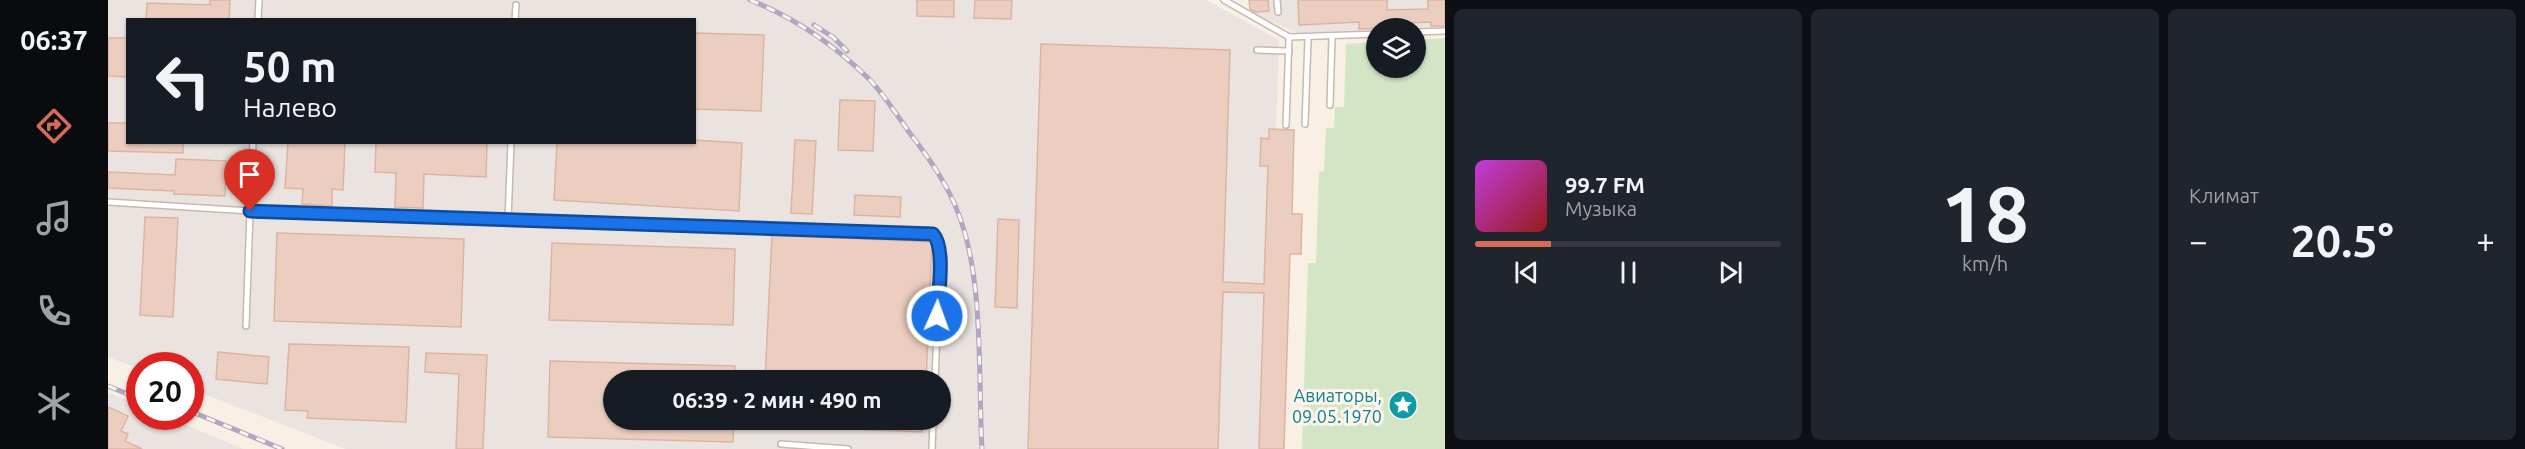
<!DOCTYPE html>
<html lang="ru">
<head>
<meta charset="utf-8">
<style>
  :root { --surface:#171b24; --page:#20242c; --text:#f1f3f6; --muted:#9ea1a6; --line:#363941; --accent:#d66b58 }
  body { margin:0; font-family:Ubuntu,sans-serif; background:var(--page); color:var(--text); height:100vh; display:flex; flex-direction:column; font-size:22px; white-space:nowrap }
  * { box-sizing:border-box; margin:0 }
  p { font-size:20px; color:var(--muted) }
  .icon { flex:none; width:33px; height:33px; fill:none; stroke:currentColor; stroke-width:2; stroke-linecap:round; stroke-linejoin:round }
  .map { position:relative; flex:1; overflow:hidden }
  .panel { display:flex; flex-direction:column; gap:9px; padding:9px; background:#0d0f14; width:1080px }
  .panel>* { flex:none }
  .banner { position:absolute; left:18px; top:18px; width:570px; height:126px; border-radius:0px; box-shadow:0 2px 4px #0004; background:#171b24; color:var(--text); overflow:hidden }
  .controls { position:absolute; left:1258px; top:18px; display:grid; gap:12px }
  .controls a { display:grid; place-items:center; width:60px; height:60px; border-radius:50%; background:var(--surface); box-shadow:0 2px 4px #0004; font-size:30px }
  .speed { position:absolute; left:18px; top:352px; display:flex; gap:12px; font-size:30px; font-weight:700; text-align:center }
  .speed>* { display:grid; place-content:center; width:78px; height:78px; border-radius:50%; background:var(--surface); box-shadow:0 2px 4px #0004; line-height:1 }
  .speed .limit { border:9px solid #d22; background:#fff; color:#111 }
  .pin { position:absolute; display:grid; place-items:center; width:51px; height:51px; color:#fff; margin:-62px -26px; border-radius:50% 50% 50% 0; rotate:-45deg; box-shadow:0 0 6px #0007 }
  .pin .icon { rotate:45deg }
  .me { position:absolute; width:66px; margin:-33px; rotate:2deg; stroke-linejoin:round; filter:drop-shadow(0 0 4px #0008) }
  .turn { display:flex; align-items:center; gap:21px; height:126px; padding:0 18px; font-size:27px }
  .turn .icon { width:78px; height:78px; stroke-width:2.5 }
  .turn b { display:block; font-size:42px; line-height:51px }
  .big { font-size:45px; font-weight:700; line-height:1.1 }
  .panel .card { flex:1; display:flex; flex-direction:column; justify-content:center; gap:9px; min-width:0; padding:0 21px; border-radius:9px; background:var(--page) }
  .panel .dial { align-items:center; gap:0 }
  .dial b { font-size:78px; line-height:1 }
  .song { display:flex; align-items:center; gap:18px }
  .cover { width:72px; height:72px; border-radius:9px; background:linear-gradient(135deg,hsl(290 70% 55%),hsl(0 70% 35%)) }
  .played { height:6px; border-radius:3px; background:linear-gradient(90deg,var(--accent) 25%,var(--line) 25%) }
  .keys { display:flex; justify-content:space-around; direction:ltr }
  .heat { display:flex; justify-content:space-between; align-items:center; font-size:33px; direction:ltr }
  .panel .tiles { flex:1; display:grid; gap:9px; grid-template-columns:repeat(3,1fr) }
  .trip { position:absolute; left:495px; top:370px; width:348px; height:60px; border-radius:30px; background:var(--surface); box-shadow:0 2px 4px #0004; font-weight:700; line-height:60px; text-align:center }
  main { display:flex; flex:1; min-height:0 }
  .dock { display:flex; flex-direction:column; width:108px; justify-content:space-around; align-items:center; background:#090b0e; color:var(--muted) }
  .dock .icon { width:42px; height:42px }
  .dock .selected { color:var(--accent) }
  .dock b { font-size:27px; color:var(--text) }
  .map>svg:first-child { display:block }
  .industrial { fill:#eae3df; fill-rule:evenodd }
  .green { fill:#d4e5c5 }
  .building { fill:#eccec0; stroke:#dcb4a2; stroke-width:1.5 }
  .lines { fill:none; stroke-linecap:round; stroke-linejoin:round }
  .service-casing { stroke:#c9b8ad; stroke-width:8 }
  .service { stroke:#fff; stroke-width:5 }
  .rail-casing { stroke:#b2a5c1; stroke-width:5 }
  .rail { stroke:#fdf4eb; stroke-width:3; stroke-dasharray:9; stroke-linecap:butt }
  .route-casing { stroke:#114b97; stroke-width:15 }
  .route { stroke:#1a73e8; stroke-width:10 }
  .labels { text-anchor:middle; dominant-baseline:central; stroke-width:6; stroke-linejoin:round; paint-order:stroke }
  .culture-label { font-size:18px; fill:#0d838f; stroke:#fdf4eb; text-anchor:end }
</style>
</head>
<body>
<main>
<nav class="dock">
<b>06:37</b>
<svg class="icon selected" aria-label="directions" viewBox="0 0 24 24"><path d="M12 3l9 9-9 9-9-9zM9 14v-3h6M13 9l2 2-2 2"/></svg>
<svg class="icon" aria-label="music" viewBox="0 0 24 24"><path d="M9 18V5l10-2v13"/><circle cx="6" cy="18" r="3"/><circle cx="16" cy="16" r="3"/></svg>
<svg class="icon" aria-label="phone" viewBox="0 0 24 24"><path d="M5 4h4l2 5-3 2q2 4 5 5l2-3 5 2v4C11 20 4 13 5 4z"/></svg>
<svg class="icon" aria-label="climate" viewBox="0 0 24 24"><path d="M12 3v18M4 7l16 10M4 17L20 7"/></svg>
</nav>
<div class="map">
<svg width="1337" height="449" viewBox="0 0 1337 449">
  <rect width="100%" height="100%" fill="#f9f0e5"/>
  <g class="industrial">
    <path d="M 0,0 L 1098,0 L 1171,40 L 1168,129 L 1186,130 L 1184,213 L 1194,214 L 1193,254 L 1182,254 L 1176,449 L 238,449 L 83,389 L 82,366 L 32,366 L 31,369 L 0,357 ZM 20,20 L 586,20 L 586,142 L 20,142 ZM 506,381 L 832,381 L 832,420 L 506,420 Z"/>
    <polygon points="1141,0 1337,0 1337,26 1190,33 1143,13"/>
    <polygon points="0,392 31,406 32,417 59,417 135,449 0,449"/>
  </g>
  <polygon class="green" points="1337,38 1337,449 1194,449 1200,263 1208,263 1211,172 1216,171 1218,128 1226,128 1227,107 1236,107 1238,44 1269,42 1269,68 1308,68 1308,40"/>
  <g class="building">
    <polygon points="102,0 122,0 121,20 38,20 39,3 102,5"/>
    <polygon points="809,0 846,0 846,17 809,16"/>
    <polygon points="867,0 904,0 903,19 866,18"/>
    <polygon points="1141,0 1160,0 1161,11 1148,12 1142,9"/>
    <polygon points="1190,0 1279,0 1279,10 1320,9 1320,0 1337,0 1337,26 1323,26 1323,22 1274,24 1274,28 1251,29 1251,22 1191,25"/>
    <polygon points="586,33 656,35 653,111 586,109"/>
    <polygon points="0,38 20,38 20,77 0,76"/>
    <polygon points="933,44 1122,50 1115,282 1156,284 1160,166 1152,166 1153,138 1161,139 1161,129 1186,130 1184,214 1194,214 1193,254 1182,254 1176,449 1151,449 1156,293 1115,292 1110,449 920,449"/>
    <polygon points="732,100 767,101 765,151 730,150"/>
    <polygon points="0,123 20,123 20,142 75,142 75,153 0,151"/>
    <polygon points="586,140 634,143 631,211 446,200 449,142 586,142"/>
    <polygon points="687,140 708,141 704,214 683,213"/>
    <polygon points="180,142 237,142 235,190 224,189 224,206 194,204 195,189 177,188"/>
    <polygon points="268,142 379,142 378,177 316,174 315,208 287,207 288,173 267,172"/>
    <polygon points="68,159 118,161 117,196 66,194 66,191 0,188 0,172 67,175"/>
    <polygon points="747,195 793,197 792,217 746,215"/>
    <polygon points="37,217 70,218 65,317 32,315"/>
    <polygon points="890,219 911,220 909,308 887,307"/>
    <polygon points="169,233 356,239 353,327 166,321"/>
    <polygon points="664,235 824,242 818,381 657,381"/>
    <polygon points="444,243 627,249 625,325 441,320"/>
    <polygon points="181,344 301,347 298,422 199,418 200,411 177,410"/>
    <polygon points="110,352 161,357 159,384 108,379"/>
    <polygon points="318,353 379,355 375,449 348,449 351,374 317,372"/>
    <polygon points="442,361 627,366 627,381 506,381 506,420 626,420 625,442 440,437"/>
    <polygon points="0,407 20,416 13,431 20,434 17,441 34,449 0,449"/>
    <polygon points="694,420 814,420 814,432 694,427"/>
  </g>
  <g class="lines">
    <g class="service-casing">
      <g id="service">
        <polyline points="1116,0 1181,37 1269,34"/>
        <polyline points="1169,0 1170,12"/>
        <polyline points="150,20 151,0"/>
        <polyline points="407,20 408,5"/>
        <polyline points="1308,32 1337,31"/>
        <polyline points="1149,50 1181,51"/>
        <polyline points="1222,105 1224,37"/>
        <polyline points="1197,124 1200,38"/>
        <polyline points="1178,125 1181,37"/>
        <polyline points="145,142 142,211 825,234 830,239 832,251 827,381"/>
        <polyline points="0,202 142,211 138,326"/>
        <polyline points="400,220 403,142"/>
        <polyline points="673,444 740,449"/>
        <polyline points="824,449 825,420"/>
      </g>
    </g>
    <use href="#service" class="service"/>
    <g class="rail-casing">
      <g id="rail">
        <path d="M 642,0 C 685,17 726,45 760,78 C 775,93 788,114 801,132 C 821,158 841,186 852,218 C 876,283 870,379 874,449"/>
        <polyline points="706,25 725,37 739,51"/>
        <polyline points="0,386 32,399"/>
        <polyline points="82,411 174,449"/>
      </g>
    </g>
    <use href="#rail" class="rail"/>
  </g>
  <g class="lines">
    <g class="route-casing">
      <path id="route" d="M 142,211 L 825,234 C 838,248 830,296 829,316"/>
    </g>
    <use href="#route" class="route"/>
  </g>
  <defs>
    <g id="sight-disc" transform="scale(1.5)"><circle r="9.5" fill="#0f9aa8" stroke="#fdf4eb"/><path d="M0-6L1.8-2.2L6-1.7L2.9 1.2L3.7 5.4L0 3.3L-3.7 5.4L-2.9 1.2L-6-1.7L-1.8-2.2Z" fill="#fff"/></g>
  </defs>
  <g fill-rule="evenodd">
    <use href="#sight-disc" x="1295" y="405"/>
  </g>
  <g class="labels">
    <g class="culture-label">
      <text x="1274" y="395">Авиаторы,<tspan x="1274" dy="21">09.05.1970</tspan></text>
    </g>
  </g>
</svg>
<div class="controls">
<a><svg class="icon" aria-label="layers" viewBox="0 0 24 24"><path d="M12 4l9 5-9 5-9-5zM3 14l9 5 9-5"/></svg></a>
</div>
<div class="speed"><div class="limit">20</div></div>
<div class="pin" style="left:142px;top:211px;background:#d93025"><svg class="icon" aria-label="arrive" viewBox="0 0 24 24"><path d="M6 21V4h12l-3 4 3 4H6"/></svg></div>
<svg class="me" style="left:829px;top:316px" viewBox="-20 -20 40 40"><circle r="17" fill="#1a73e8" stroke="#fff" stroke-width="3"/><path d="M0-11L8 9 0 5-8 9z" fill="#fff"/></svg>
<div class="trip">06:39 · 2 мин · 490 m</div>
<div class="banner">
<div class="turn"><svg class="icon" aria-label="left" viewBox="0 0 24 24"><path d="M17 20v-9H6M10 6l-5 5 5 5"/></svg><div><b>50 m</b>Налево</div></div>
</div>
</div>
<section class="panel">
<div class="tiles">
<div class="card">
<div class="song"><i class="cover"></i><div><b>99.7 FM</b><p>Музыка</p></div></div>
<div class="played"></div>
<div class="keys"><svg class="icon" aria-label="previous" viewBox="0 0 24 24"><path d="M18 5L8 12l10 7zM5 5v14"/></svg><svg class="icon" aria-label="pause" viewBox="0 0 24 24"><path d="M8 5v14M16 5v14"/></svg><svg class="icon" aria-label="next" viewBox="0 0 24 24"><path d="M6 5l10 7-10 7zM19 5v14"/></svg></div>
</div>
<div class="card dial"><b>18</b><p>km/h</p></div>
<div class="card"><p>Климат</p>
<div class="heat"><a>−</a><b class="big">20.5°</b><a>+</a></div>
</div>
</div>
</section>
</main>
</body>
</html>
